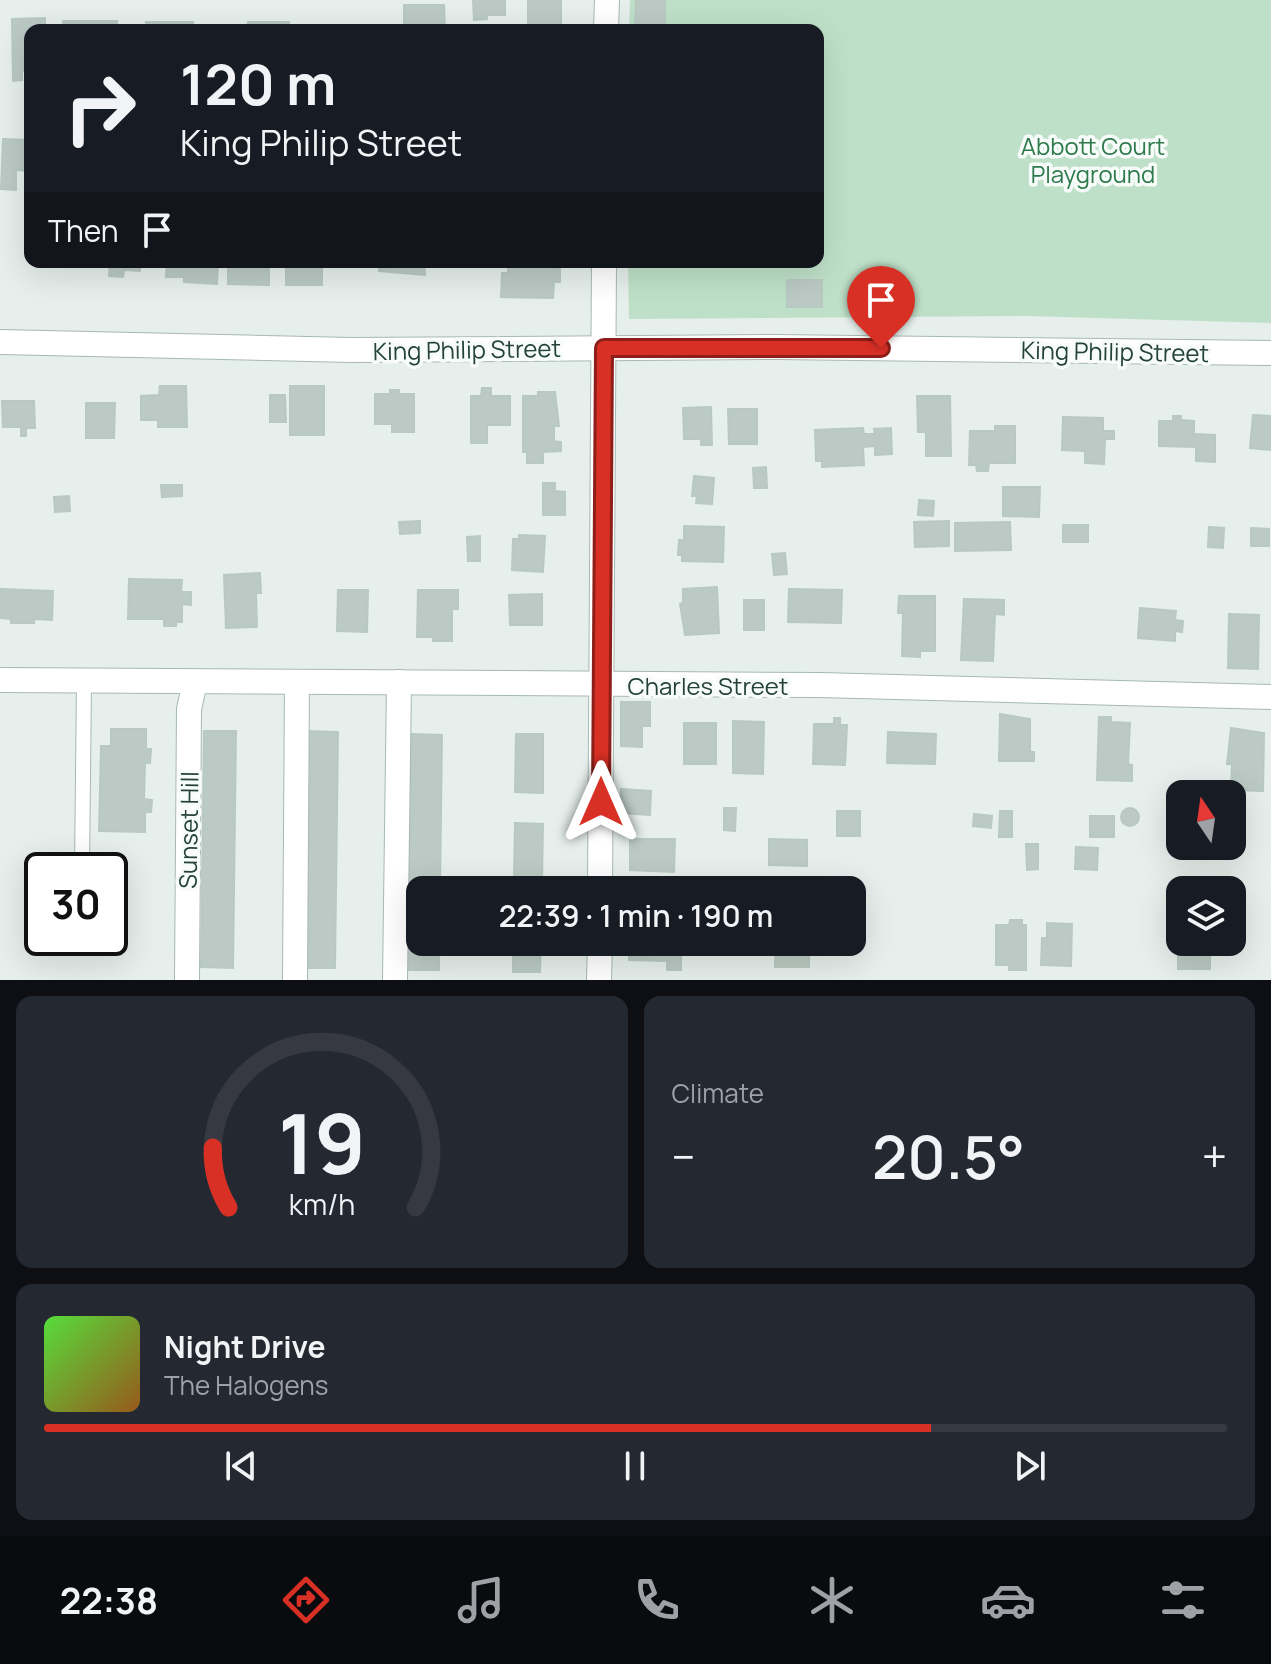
<!DOCTYPE html>
<html lang="en">
<head>
<meta charset="utf-8">
<style>
  :root { --surface:#171b24; --page:#242831; --text:#f1f3f6; --muted:#9ea1a6; --line:#363941; --accent:#d93025 }
  body { margin:0; font-family:Manrope,sans-serif; background:var(--page); color:var(--text); height:100vh; display:flex; flex-direction:column; font-size:30px; white-space:nowrap }
  * { box-sizing:border-box; margin:0 }
  p { font-size:26px; color:var(--muted) }
  .icon { flex:none; width:44px; height:44px; fill:none; stroke:currentColor; stroke-width:2; stroke-linecap:round; stroke-linejoin:round }
  .map { position:relative; height:980px; overflow:hidden }
  .sheet { display:flex; flex-direction:column; gap:16px; padding:16px; background:#0d0f14; flex:1 }
  .sheet>* { flex:none }
  .guide { position:absolute; left:24px; top:24px; width:800px; height:244px; border-radius:16px; box-shadow:0 8px 32px #0002; background:#171b24; color:var(--text); overflow:hidden }
  .needle { width:52px; rotate:347deg }
  .tools { position:absolute; left:1166px; top:780px; display:grid; gap:16px }
  .tools a { display:grid; place-items:center; width:80px; height:80px; border-radius:16px; background:var(--surface); box-shadow:0 8px 32px #0002; font-size:40px }
  .speed { position:absolute; left:24px; top:852px; display:flex; gap:16px; font-size:40px; font-weight:700; text-align:center }
  .speed>* { display:grid; place-content:center; width:104px; height:104px; border-radius:50%; background:var(--surface); box-shadow:0 8px 32px #0002; line-height:1 }
  .speed .limit { border:4px solid #111; border-radius:12px; background:#fff; color:#111 }
  .pin { position:absolute; display:grid; place-items:center; width:68px; height:68px; color:#fff; margin:-82px -34px; border-radius:50% 50% 50% 0; rotate:-45deg; box-shadow:0 0 8px #0007 }
  .pin .icon { rotate:45deg }
  .me { position:absolute; width:88px; margin:-44px; rotate:0deg; stroke-linejoin:round; filter:drop-shadow(0 0 6px #0008) }
  .turn { display:flex; align-items:center; gap:28px; height:168px; padding:0 24px; font-size:36px }
  .turn .icon { width:104px; height:104px; stroke-width:2.5 }
  .turn b { display:block; font-size:56px; line-height:68px }
  .then { display:flex; align-items:center; height:76px; padding:0 24px; background:#0003; gap:16px; font-size:30px }
  .big { font-size:60px; font-weight:600; line-height:1.1 }
  .sheet .card { flex:1; display:flex; flex-direction:column; justify-content:center; gap:12px; min-width:0; padding:0 28px; border-radius:16px; background:var(--page) }
  .sheet .dial { align-items:center; gap:0 }
  .dial svg { height:208px; overflow:visible; fill:none; stroke:var(--line); stroke-width:7; stroke-linecap:round; text-anchor:middle }
  .dial text { fill:var(--text); stroke:none }
  .song { display:flex; align-items:center; gap:24px }
  .cover { width:96px; height:96px; border-radius:12px; background:linear-gradient(135deg,hsl(110 70% 55%),hsl(30 70% 35%)) }
  .played { height:8px; border-radius:4px; background:linear-gradient(90deg,var(--accent) 75%,var(--line) 75%) }
  .keys { display:flex; justify-content:space-around; direction:ltr }
  .heat { display:flex; justify-content:space-between; align-items:center; font-size:44px; direction:ltr }
  .sheet .tiles { flex:1; display:grid; gap:16px; grid-template-columns:1fr 1fr }
  .card:last-child { grid-column:span 2 }
  .trip { position:absolute; left:406px; top:876px; width:460px; height:80px; border-radius:16px; background:var(--surface); box-shadow:0 8px 32px #0002; font-weight:600; line-height:80px; text-align:center }
  .menu { display:flex; height:128px; justify-content:space-around; align-items:center; background:#090b0e; color:var(--muted) }
  .menu .icon { width:56px; height:56px }
  .menu .on { color:var(--accent) }
  .menu b { font-size:36px; color:var(--text) }
  .map>svg:first-child { display:block }
  .green { fill:#bfe0c8 }
  .building { fill:#bbcac4; stroke:#b8c9c2; stroke-width:2 }
  .lines { fill:none; stroke-linecap:round; stroke-linejoin:round }
  .lane-casing { stroke:#a8b8b2; stroke-width:16 }
  .street-casing { stroke:#a8b8b2; stroke-width:26 }
  .lane { stroke:#fff; stroke-width:14 }
  .street { stroke:#fff; stroke-width:24 }
  .route-casing { stroke:#8d1f18; stroke-width:20 }
  .route { stroke:#d93025; stroke-width:14 }
  .labels { text-anchor:middle; dominant-baseline:central; stroke-width:7; stroke-linejoin:round; paint-order:stroke }
  .park-label { font-size:24px; fill:#2d7a4b; stroke:#f7fbf9 }
  .street-label { font-size:24px; fill:#24423a; stroke:#f7fbf9 }
</style>
</head>
<body>
<div class="map">
<svg width="1271" height="980" viewBox="0 0 1271 980">
  <rect width="100%" height="100%" fill="#e6efeb"/>
  <polygon class="green" points="630,0 1271,0 1271,323 1027,316 629,319 628,262 818,262 818,30 629,30"/>
  <g class="building">
    <polygon points="473,0 505,0 505,15 487,15 487,19 474,20"/>
    <polygon points="528,0 561,0 561,28 528,30"/>
    <polygon points="636,0 665,0 665,27 635,26"/>
    <polygon points="404,5 444,5 445,30 404,30"/>
    <polygon points="45,18 45,30 30,30 30,70 22,71 22,80 13,81 12,19"/>
    <rect x="63" y="21" width="54" height="9"/>
    <rect x="146" y="22" width="47" height="8"/>
    <rect x="248" y="22" width="41" height="8"/>
    <polygon points="3,139 30,140 30,171 16,170 16,190 1,189"/>
    <polygon points="110,262 141,262 140,271 124,270 123,277 109,276"/>
    <polygon points="167,262 218,262 217,284 184,282 184,277 166,277"/>
    <polygon points="228,262 269,262 269,285 228,284"/>
    <rect x="286" y="262" width="36" height="23"/>
    <polygon points="379,262 424,262 425,275 379,271"/>
    <polygon points="508,263 554,265 554,269 560,269 560,282 554,282 553,298 501,297 502,273 508,273"/>
    <rect x="787" y="280" width="35" height="27"/>
    <polygon points="160,386 186,386 187,427 158,427 158,420 141,420 141,396 159,395"/>
    <rect x="290" y="386" width="34" height="49"/>
    <polygon points="482,388 491,388 491,396 510,396 510,425 487,425 487,443 471,443 471,396 481,396"/>
    <polygon points="390,390 399,390 399,394 414,394 414,432 392,432 392,424 375,424 375,394 390,394"/>
    <polygon points="538,392 555,392 559,426 554,426 554,441 561,442 561,451 543,452 543,463 527,463 527,452 523,452 523,396 538,396"/>
    <polygon points="270,395 285,395 286,422 270,422"/>
    <polygon points="917,396 950,396 951,456 926,456 926,432 918,432"/>
    <polygon points="2,401 34,401 35,428 26,428 26,436 21,436 21,427 3,427"/>
    <polygon points="86,403 115,403 114,438 86,438"/>
    <polygon points="711,407 712,445 701,445 701,439 684,439 683,408"/>
    <polygon points="728,409 757,409 757,444 729,444"/>
    <polygon points="1253,415 1271,416 1271,450 1250,448"/>
    <polygon points="1173,416 1181,416 1181,420 1194,421 1194,434 1215,435 1215,462 1196,461 1196,447 1159,446 1159,421 1173,421"/>
    <polygon points="1063,417 1103,418 1103,431 1114,431 1114,439 1105,439 1104,464 1085,463 1085,451 1062,450"/>
    <polygon points="995,426 1015,426 1015,463 989,463 988,471 977,471 976,465 969,465 970,431 995,431"/>
    <polygon points="863,428 864,434 875,434 874,429 891,428 892,454 875,455 875,446 863,447 864,465 822,467 822,461 816,461 815,430"/>
    <polygon points="766,467 767,488 754,488 753,468"/>
    <polygon points="694,476 714,478 712,504 696,503 697,496 692,496"/>
    <polygon points="543,483 555,483 555,491 565,492 565,515 543,515"/>
    <polygon points="161,485 182,485 182,496 162,497"/>
    <polygon points="1003,487 1040,487 1039,517 1003,516"/>
    <polygon points="69,496 70,511 55,512 54,497"/>
    <polygon points="919,500 934,501 933,516 918,515"/>
    <polygon points="420,521 420,533 400,534 399,522"/>
    <polygon points="949,521 949,546 915,547 914,522"/>
    <polygon points="1010,522 1011,550 955,551 955,523"/>
    <rect x="1063" y="525" width="25" height="17"/>
    <polygon points="684,526 724,527 723,562 682,561 682,555 678,555 679,540 684,540"/>
    <polygon points="1209,527 1224,528 1223,548 1208,547"/>
    <polygon points="1251,528 1269,529 1269,546 1251,546"/>
    <polygon points="519,535 545,536 543,572 512,570 513,539 519,539"/>
    <polygon points="480,536 480,561 468,561 467,537"/>
    <polygon points="785,553 787,574 774,575 772,554"/>
    <polygon points="260,573 261,593 256,593 257,627 226,628 224,575"/>
    <polygon points="129,579 182,580 181,592 191,592 191,605 182,604 182,622 176,622 176,626 164,626 164,619 128,619"/>
    <polygon points="717,587 719,633 685,635 680,604 683,603 683,589"/>
    <polygon points="0,589 53,591 52,620 34,619 34,623 11,623 11,619 0,618"/>
    <polygon points="789,589 842,590 841,623 788,622"/>
    <polygon points="338,590 368,590 367,632 337,631"/>
    <polygon points="418,590 458,590 458,609 452,609 452,641 433,641 433,637 417,637"/>
    <polygon points="542,594 542,625 510,625 509,595"/>
    <polygon points="899,596 935,596 935,651 920,651 920,657 902,656 903,613 898,613"/>
    <polygon points="964,599 1004,600 1004,615 995,614 993,661 961,660"/>
    <rect x="744" y="600" width="20" height="30"/>
    <polygon points="1140,608 1176,611 1175,620 1183,621 1182,632 1175,631 1175,641 1138,638"/>
    <polygon points="1229,614 1259,615 1258,669 1228,668"/>
    <polygon points="621,702 650,702 650,726 642,726 642,747 621,746"/>
    <polygon points="1000,714 1030,719 1030,752 1034,752 1034,761 999,761"/>
    <polygon points="1099,717 1111,717 1111,722 1130,723 1128,764 1132,765 1132,781 1097,780"/>
    <polygon points="834,718 840,718 840,725 847,725 845,765 813,764 814,724 834,724"/>
    <polygon points="733,721 764,722 763,774 733,773"/>
    <rect x="684" y="723" width="32" height="41"/>
    <polygon points="1231,728 1264,733 1263,791 1231,790 1232,764 1227,764"/>
    <polygon points="111,729 146,729 146,749 151,749 150,763 145,763 144,799 152,800 151,812 145,812 145,832 99,831 101,746 111,746"/>
    <polygon points="204,731 236,731 233,968 201,967"/>
    <polygon points="308,731 338,732 335,968 306,968"/>
    <polygon points="888,732 936,734 935,764 887,763"/>
    <polygon points="411,734 442,735 440,890 420,890 420,942 439,942 439,970 408,970"/>
    <polygon points="516,734 543,734 543,793 515,792"/>
    <polygon points="621,789 651,791 650,815 620,813"/>
    <circle cx="1130" cy="817" r="9"/>
    <polygon points="724,808 736,808 735,831 724,830"/>
    <rect x="837" y="811" width="23" height="25"/>
    <polygon points="1000,811 1012,811 1012,837 999,837"/>
    <polygon points="974,814 992,816 991,828 973,826"/>
    <rect x="1090" y="816" width="24" height="21"/>
    <polygon points="515,823 543,824 542,882 514,882"/>
    <polygon points="630,839 675,839 674,872 630,870"/>
    <polygon points="769,839 807,840 807,866 769,865"/>
    <polygon points="1026,844 1038,844 1038,869 1027,870"/>
    <polygon points="1076,847 1098,848 1097,870 1075,869"/>
    <polygon points="1170,912 1180,912 1180,942 1210,942 1210,969 1178,969 1178,933 1170,933"/>
    <polygon points="1010,920 1022,920 1022,925 1026,925 1026,970 1009,970 1009,965 996,965 996,925 1009,925"/>
    <polygon points="1047,923 1072,924 1071,966 1041,965 1042,938 1047,938"/>
    <polygon points="513,942 541,942 540,972 513,972"/>
    <polygon points="629,942 681,942 681,970 667,970 667,961 629,960"/>
    <polygon points="776,942 809,942 809,967 775,967"/>
  </g>
  <g class="lines">
    <g class="lane-casing">
      <polyline id="lane" points="82,870 84,681"/>
    </g>
    <g class="street-casing">
      <g id="street">
        <polyline points="606,30 607,0"/>
        <polyline points="0,342 351,350 777,347 1271,353"/>
        <polyline points="0,680 820,685 1271,697"/>
        <polyline points="600,890 604,262"/>
        <polyline points="187,980 189,709 195,682"/>
        <polyline points="295,980 297,682"/>
        <polyline points="395,980 399,682"/>
        <polyline points="599,980 600,942"/>
      </g>
    </g>
    <use href="#lane" class="lane"/>
    <use href="#street" class="street"/>
  </g>
  <g class="lines">
    <g class="route-casing">
      <polyline id="route" points="601,802 604,348 881,348"/>
    </g>
    <use href="#route" class="route"/>
  </g>
  <g class="labels">
    <g class="park-label">
      <text x="1093" y="145">Abbott Court<tspan x="1093" dy="28">Playground</tspan></text>
    </g>
    <g class="street-label">
      <text transform="translate(467 349) rotate(-1)">King Philip Street</text>
      <text transform="translate(1115 351) rotate(1)">King Philip Street</text>
      <text x="708" y="685">Charles Street</text>
      <text transform="translate(188 830) rotate(-89)">Sunset Hill</text>
    </g>
  </g>
</svg>
<div class="tools">
<a><svg class="needle" viewBox="-14 -14 28 28"><path d="M0-13l5 13h-10z" fill="#e53935"/><path d="M0 13l5-13h-10z" fill="#9ea1a6"/></svg></a>
<a><svg class="icon" aria-label="layers" viewBox="0 0 24 24"><path d="M12 4l9 5-9 5-9-5zM3 14l9 5 9-5"/></svg></a>
</div>
<div class="speed"><div class="limit">30</div></div>
<div class="pin" style="left:881px;top:348px;background:#d93025"><svg class="icon" aria-label="arrive" viewBox="0 0 24 24"><path d="M6 21V4h12l-3 4 3 4H6"/></svg></div>
<svg class="me" style="left:601px;top:802px" viewBox="-20 -20 40 40"><path d="M0-17L14 15 0 8-14 15z" fill="#d93025" stroke="#fff" stroke-width="4"/></svg>
<div class="trip">22:39 · 1 min · 190 m</div>
<div class="guide">
<div class="turn"><svg class="icon" aria-label="right" viewBox="0 0 24 24"><path d="M7 20v-9h11M14 6l5 5-5 5"/></svg><div><b>120 m</b>King Philip Street</div></div>
<div class="then">Then<svg class="icon" aria-label="arrive" viewBox="0 0 24 24"><path d="M6 21V4h12l-3 4 3 4H6"/></svg></div>
</div>
</div>
<section class="sheet">
<div class="tiles">
<div class="card dial"><svg viewBox="0 0 100 80">
<path d="M14 69A42 42 0 1 1 86 69"/>
<path d="M14 69A42 42 0 0 1 8 46" stroke="#d93025"/>
<text x="50" y="56" font-size="32" font-weight="700">19</text>
<text x="50" y="72" font-size="11">km/h</text>
</svg></div>
<div class="card"><p>Climate</p>
<div class="heat"><a>−</a><b class="big">20.5°</b><a>+</a></div>
</div>
<div class="card">
<div class="song"><i class="cover"></i><div><b>Night Drive</b><p>The Halogens</p></div></div>
<div class="played"></div>
<div class="keys"><svg class="icon" aria-label="previous" viewBox="0 0 24 24"><path d="M18 5L8 12l10 7zM5 5v14"/></svg><svg class="icon" aria-label="pause" viewBox="0 0 24 24"><path d="M8 5v14M16 5v14"/></svg><svg class="icon" aria-label="next" viewBox="0 0 24 24"><path d="M6 5l10 7-10 7zM19 5v14"/></svg></div>
</div>
</div>
</section>
<nav class="menu">
<b>22:38</b>
<svg class="icon on" aria-label="directions" viewBox="0 0 24 24"><path d="M12 3l9 9-9 9-9-9zM9 14v-3h6M13 9l2 2-2 2"/></svg>
<svg class="icon" aria-label="music" viewBox="0 0 24 24"><path d="M9 18V5l10-2v13"/><circle cx="6" cy="18" r="3"/><circle cx="16" cy="16" r="3"/></svg>
<svg class="icon" aria-label="phone" viewBox="0 0 24 24"><path d="M5 4h4l2 5-3 2q2 4 5 5l2-3 5 2v4C11 20 4 13 5 4z"/></svg>
<svg class="icon" aria-label="climate" viewBox="0 0 24 24"><path d="M12 3v18M4 7l16 10M4 17L20 7"/></svg>
<svg class="icon" aria-label="car" viewBox="0 0 24 24"><path d="M5 17H2v-5l4-1 3-4h7l3 4 3 1v5h-3M9 17h6M6 11h13"/><circle cx="7" cy="17" r="2"/><circle cx="17" cy="17" r="2"/></svg>
<svg class="icon" aria-label="filters" viewBox="0 0 24 24"><path d="M4 7h16M4 17h16"/><circle cx="9" cy="7" r="2"/><circle cx="15" cy="17" r="2"/></svg>
</nav>
</body>
</html>
